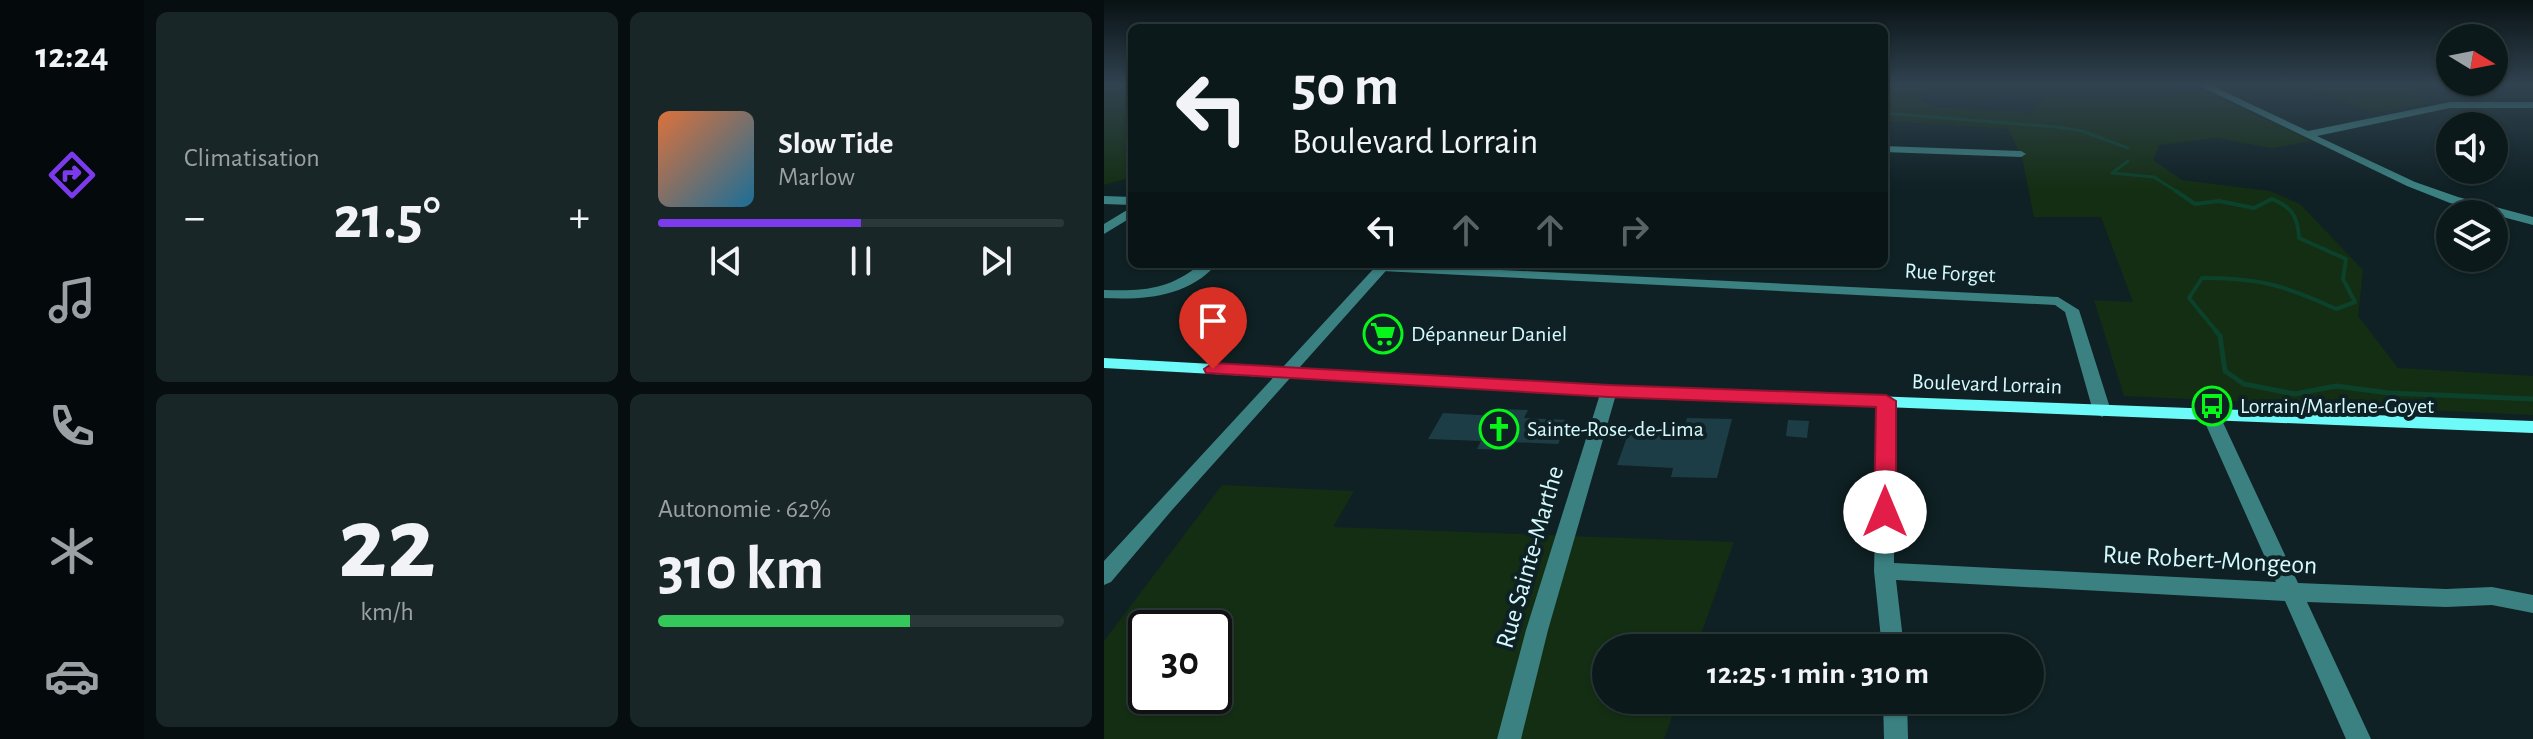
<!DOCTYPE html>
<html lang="fr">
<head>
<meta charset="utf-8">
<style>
  :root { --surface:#0b191b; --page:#192628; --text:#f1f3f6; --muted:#9aa0a3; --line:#2b383a; --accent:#7c3aed }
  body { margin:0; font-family:"Alegreya Sans",sans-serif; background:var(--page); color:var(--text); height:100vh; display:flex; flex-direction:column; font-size:30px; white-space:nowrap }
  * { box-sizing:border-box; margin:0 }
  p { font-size:26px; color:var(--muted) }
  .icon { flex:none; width:44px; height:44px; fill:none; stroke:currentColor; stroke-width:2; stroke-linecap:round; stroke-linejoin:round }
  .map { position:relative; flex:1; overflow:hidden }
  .panel { display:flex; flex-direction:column; gap:12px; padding:12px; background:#060e0f; width:960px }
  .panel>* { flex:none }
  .guide { position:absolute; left:24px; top:24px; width:760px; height:244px; border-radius:12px; box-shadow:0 2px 6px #0004,0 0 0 2px var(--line); background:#0b191b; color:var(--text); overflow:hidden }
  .needle { width:52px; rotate:100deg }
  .buttons { position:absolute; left:1332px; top:24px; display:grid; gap:16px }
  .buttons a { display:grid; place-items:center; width:72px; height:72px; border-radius:50%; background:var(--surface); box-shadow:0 2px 6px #0004,0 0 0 2px var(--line); font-size:40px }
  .speed { position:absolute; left:24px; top:610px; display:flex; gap:16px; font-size:40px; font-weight:700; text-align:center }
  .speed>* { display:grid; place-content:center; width:104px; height:104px; border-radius:50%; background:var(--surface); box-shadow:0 2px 6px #0004,0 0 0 2px var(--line); line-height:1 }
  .speed .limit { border:4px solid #111; border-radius:12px; background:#fff; color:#111 }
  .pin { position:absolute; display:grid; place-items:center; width:68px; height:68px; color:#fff; margin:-82px -34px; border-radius:50% 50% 50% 0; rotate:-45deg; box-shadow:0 0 8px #0007 }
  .pin .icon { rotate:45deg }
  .me { position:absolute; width:88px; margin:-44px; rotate:0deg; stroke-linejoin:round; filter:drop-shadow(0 0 6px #0008) }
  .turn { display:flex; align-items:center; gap:28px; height:168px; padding:0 32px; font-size:36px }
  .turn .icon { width:104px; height:104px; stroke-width:2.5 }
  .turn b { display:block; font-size:56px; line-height:68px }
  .lanes { display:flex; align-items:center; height:76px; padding:0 32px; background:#0003; justify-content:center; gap:40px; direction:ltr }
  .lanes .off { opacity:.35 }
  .big { font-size:60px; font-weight:700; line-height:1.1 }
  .panel .card { flex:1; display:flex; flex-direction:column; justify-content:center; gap:12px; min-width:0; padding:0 28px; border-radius:12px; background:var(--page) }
  .panel .dial { align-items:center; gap:0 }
  .dial b { font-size:104px; line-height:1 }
  .song { display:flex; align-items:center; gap:24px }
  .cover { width:96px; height:96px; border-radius:12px; background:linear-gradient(135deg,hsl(20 70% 55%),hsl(200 70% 35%)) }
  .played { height:8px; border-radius:4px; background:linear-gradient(90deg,var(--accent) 50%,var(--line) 50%) }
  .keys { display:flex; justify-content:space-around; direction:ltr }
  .heat { display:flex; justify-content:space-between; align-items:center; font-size:44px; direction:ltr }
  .charge { height:12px; border-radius:6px; background:linear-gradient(90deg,#34c759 62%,var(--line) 0) }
  .panel .tiles { flex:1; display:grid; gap:12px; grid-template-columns:repeat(2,1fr) }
  .trip { position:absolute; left:488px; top:634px; width:452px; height:80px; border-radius:40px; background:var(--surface); box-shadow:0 2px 6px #0004,0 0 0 2px var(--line); font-weight:700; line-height:80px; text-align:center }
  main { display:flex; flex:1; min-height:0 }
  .dock { display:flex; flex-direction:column; width:144px; justify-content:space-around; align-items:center; background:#040a0b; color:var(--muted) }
  .dock .icon { width:56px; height:56px }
  .dock .selected { color:var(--accent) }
  .dock b { font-size:36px; color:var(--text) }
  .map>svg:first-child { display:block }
  .green { fill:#142e13; fill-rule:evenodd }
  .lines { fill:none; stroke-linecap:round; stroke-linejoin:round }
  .stream-far2 { stroke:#0c412c; stroke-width:3 }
  .stream-far1 { stroke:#0c412c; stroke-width:4 }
  .stream { stroke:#0c412c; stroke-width:5 }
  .building { fill:#1c3d45 }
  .minor { fill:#3c8182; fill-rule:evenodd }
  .tertiary { fill:#3c8182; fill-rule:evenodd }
  .secondary { fill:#6ffafa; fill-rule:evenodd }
  .route { fill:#e11d48; stroke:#92132f; stroke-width:2 }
  .labels { text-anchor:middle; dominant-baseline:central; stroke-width:8; stroke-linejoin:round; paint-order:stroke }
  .street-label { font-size:22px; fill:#d4fafe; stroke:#0f2124 }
  .poi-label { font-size:22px; fill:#d4fafe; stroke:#0f2124; text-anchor:start }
  .near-street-label { font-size:26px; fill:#d4fafe; stroke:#0f2124 }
</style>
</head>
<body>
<main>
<nav class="dock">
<b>12:24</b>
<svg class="icon selected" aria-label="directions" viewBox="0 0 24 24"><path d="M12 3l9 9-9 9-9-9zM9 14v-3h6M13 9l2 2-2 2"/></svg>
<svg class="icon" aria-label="music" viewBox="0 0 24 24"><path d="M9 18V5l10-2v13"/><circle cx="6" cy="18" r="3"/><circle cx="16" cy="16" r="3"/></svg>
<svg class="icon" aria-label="phone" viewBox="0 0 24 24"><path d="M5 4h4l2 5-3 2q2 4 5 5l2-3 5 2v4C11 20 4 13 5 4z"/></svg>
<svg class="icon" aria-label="climate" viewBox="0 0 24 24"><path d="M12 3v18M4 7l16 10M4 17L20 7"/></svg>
<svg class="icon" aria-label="car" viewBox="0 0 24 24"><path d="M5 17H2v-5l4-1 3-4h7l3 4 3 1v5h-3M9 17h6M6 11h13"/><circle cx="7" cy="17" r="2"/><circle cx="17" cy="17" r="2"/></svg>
</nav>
<section class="panel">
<div class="tiles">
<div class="card"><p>Climatisation</p>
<div class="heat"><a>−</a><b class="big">21.5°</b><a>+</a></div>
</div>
<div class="card">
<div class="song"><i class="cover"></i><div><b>Slow Tide</b><p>Marlow</p></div></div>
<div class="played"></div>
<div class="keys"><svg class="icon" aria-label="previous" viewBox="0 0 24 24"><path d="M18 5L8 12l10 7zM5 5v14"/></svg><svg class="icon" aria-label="pause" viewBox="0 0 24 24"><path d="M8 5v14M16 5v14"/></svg><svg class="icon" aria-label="next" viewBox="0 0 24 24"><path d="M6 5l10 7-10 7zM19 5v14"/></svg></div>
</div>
<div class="card dial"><b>22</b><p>km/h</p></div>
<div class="card"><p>Autonomie · 62%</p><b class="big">310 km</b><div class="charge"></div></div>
</div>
</section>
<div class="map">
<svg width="1429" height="739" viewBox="0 0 1429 739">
  <rect width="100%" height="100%" fill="#0f2124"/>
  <g class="green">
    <polygon points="0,84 28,84 28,177 0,185"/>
    <polygon points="780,84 824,84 814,99 828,107 928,113 940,96 1045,99 1099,91 1194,134 1207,141 1168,148 1113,138 1055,145 1049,160 1078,180 1166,191 1196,204 1259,270 1254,316 1294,368 1429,376 1429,415 1020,396 990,300 1029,302 997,217 930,217 918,157 904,129 780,121"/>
    <polygon points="1206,84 1302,84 1325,103 1269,113 1226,96"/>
    <path d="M 118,485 L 250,491 L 229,527 L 630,542 L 592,648 L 502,648 L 502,700 L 574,700 L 560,739 L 0,739 L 0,641 ZM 42,628 L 110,628 L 110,696 L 42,696 Z"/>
  </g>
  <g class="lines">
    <g class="stream-far2">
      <polyline points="780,113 952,127 978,131 1024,148"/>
      <polyline points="1024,161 1008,173 1050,177 1075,193"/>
    </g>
    <path class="stream-far1" d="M 1072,191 L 1091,204 L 1115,201 L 1150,208 L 1168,199 C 1188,207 1194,217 1195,238 L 1242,259 L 1239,279 L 1251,302 L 1232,309 C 1183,286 1152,277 1098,278 L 1085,298 L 1113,332"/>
    <polyline class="stream" points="1111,330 1116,336 1121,371 1140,384 1191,394 1232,386 1285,393 1429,399"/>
  </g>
  <g class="building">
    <polygon points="398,409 424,410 420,418 465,420 454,444 407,442 403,450 373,449 377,441 324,439 339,413 393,416"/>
    <polygon points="583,418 628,419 613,478 567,477 569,468 513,465 527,426 580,428"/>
    <polygon points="684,420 705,421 703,438 682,436"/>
  </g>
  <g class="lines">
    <g class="minor">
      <polygon points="1092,84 1104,84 1204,131 1346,102 1429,102 1429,108 1346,108 1213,136 1311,182 1354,197 1429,217 1429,225 1346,203 1303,186"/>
      <polygon points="780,146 917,151 922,154 917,157 780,152"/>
      <polygon points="0,196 28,197 28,205 0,204"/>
      <polygon points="28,207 28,217 0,234 0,224"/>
      <path d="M 97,264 L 113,264 C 83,297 42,300 0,298 L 0,290 C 41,291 64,290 97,264 Z"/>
      <polygon points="274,264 954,297 975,310 1007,411 998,417 989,411 961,312 951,305 278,271 271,267"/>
      <polygon points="505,386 513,391 444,630 417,739 393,739 422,630 497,391"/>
      <polygon points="782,395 790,401 790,563 1172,582 1098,416 1101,412 1113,412 1116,416 1194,583 1342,589 1388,587 1429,595 1429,613 1388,605 1342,607 1203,602 1267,739 1242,739 1181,601 792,580 800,648 778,648 770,571 774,401"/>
      <polygon points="779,700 803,700 804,739 780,739"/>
    </g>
    <polygon class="tertiary" points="274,264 288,264 68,510 7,582 0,585 0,561"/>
    <polygon class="secondary" points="0,358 505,386 1429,421 1429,433 505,396 0,368"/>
  </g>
  <linearGradient id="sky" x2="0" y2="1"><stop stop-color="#081214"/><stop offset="0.45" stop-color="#314350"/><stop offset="1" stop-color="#314350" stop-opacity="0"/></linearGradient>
  <rect width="1429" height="188" fill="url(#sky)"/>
  <polygon class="route" points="109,363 505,385 782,395 792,401 792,512 789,518 781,521 773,518 770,512 772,407 505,397 102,373 100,369"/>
  <defs>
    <g id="supermarket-ring" transform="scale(2)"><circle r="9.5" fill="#0f2124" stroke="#08f51a" stroke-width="1.5"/><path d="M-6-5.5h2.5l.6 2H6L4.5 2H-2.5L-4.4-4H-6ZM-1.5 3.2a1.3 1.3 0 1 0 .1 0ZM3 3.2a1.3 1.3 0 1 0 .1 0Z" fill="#08f51a"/></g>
    <g id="bus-ring" transform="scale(2)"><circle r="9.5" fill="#0f2124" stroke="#08f51a" stroke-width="1.5"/><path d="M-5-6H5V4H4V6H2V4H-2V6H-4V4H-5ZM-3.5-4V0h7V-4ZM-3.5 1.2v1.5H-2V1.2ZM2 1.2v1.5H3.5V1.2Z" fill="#08f51a"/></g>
    <g id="church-ring" transform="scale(2)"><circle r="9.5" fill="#0f2124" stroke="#08f51a" stroke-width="1.5"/><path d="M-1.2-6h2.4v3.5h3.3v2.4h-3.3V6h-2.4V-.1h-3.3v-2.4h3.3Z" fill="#08f51a"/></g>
  </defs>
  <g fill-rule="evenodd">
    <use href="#supermarket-ring" x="279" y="334"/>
    <use href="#bus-ring" x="1108" y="406"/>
    <use href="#church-ring" x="395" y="429"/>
  </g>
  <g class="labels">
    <g class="street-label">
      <text transform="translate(846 273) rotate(3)">Rue Forget</text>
      <text transform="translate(883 384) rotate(2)">Boulevard Lorrain</text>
    </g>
    <g class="poi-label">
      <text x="307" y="334">Dépanneur Daniel</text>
      <text x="1136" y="406">Lorrain/Marlene-Goyet</text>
      <text x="423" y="429">Sainte-Rose-de-Lima</text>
    </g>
    <g class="near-street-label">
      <text transform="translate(426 557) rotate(-74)">Rue Sainte-Marthe</text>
      <text transform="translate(1106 560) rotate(3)">Rue Robert-Mongeon</text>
    </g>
  </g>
</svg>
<div class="buttons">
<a><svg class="needle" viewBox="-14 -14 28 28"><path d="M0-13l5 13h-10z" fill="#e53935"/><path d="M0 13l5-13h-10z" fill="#9aa0a3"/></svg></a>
<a><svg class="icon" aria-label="sound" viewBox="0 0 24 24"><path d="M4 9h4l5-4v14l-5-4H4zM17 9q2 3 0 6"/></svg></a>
<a><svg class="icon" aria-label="layers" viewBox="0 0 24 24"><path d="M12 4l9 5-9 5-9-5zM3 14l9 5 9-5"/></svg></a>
</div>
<div class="speed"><div class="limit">30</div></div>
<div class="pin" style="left:109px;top:369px;background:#d93025"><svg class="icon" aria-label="arrive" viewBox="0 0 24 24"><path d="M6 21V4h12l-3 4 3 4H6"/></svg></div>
<svg class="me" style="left:781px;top:512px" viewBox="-20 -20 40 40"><circle r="19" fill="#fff"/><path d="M0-13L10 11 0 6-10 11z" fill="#e11d48"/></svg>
<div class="trip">12:25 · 1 min · 310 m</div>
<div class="guide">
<div class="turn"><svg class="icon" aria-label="left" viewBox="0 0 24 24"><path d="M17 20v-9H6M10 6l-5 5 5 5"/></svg><div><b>50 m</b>Boulevard Lorrain</div></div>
<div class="lanes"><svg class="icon" aria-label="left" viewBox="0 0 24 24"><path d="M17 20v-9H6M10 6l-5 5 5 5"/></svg><svg class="icon off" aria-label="ahead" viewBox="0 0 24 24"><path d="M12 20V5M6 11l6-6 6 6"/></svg><svg class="icon off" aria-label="ahead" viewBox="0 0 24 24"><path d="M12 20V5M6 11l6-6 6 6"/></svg><svg class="icon off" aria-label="right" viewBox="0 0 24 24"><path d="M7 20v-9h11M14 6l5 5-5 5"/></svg></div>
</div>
</div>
</main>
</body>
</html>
